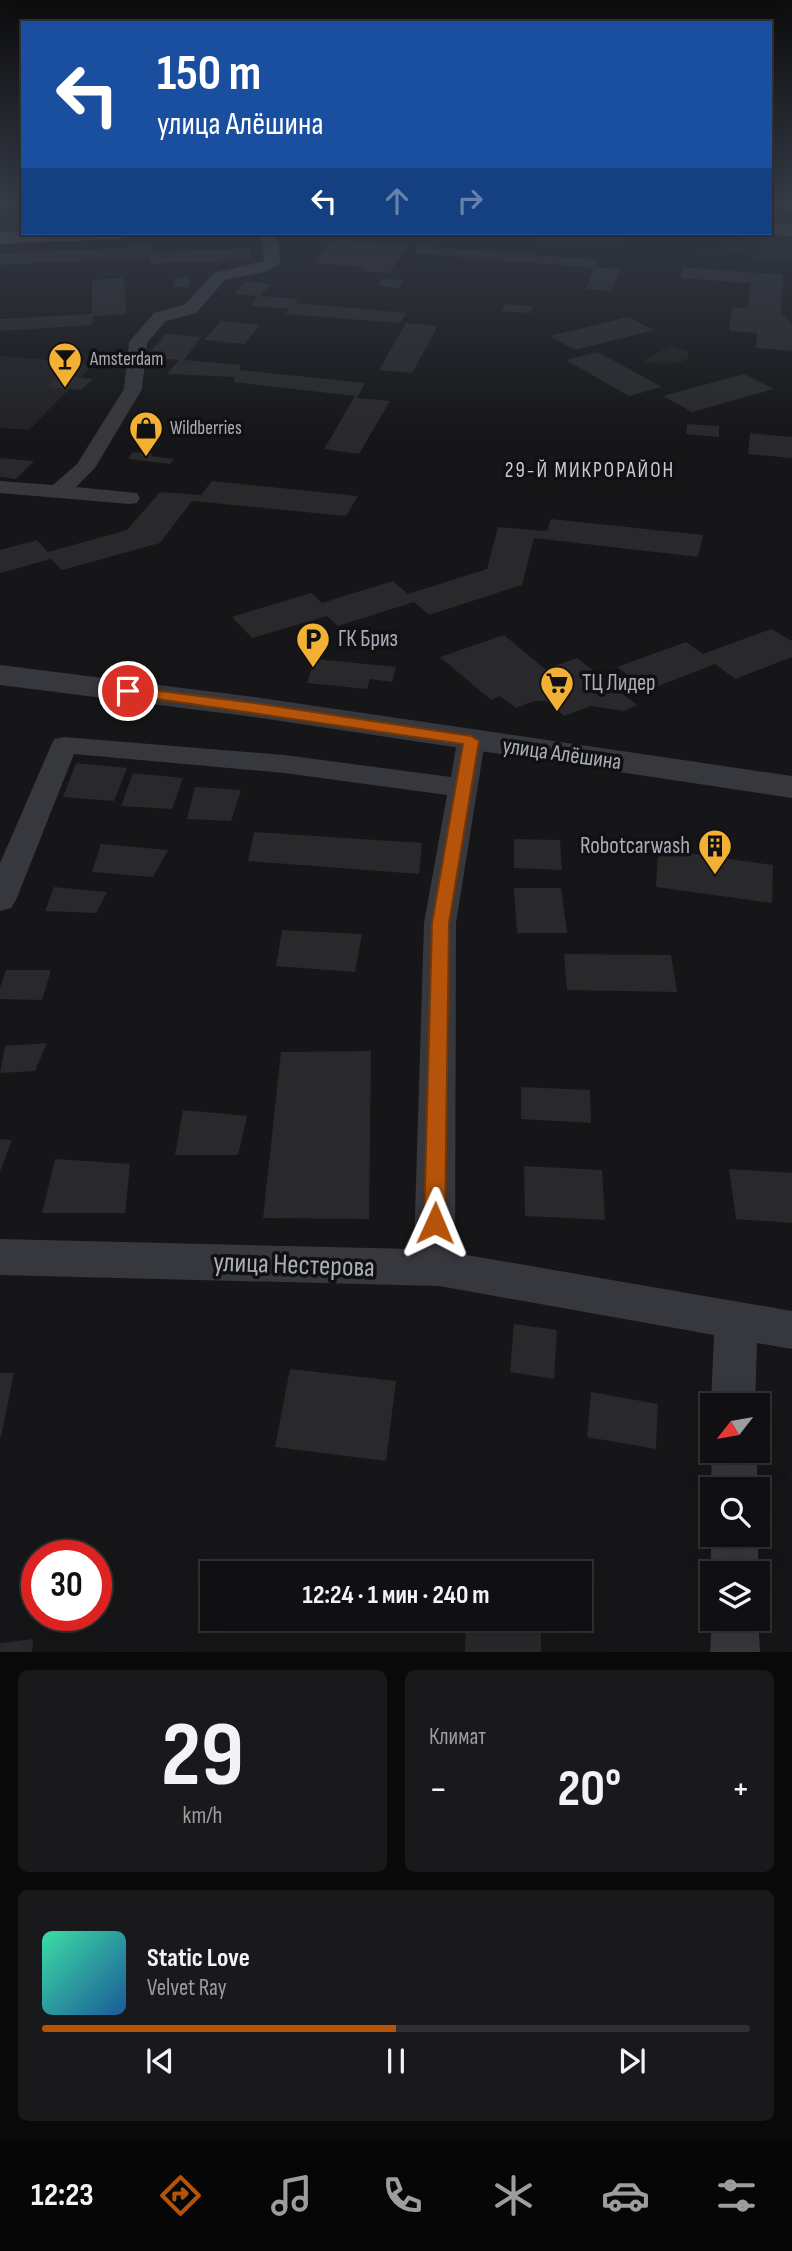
<!DOCTYPE html>
<html lang="ru">
<head>
<meta charset="utf-8">
<style>
  :root { --surface:#101012; --page:#19191b; --text:#f1f3f6; --muted:#9c9d9f; --line:#303032; --accent:#b45309 }
  body { margin:0; font-family:"Sofia Sans Condensed",sans-serif; background:var(--page); color:var(--text); height:100vh; display:flex; flex-direction:column; font-size:26px; white-space:nowrap }
  * { box-sizing:border-box; margin:0 }
  p { font-size:23px; color:var(--muted) }
  .icon { flex:none; width:38px; height:38px; fill:none; stroke:currentColor; stroke-width:2; stroke-linecap:round; stroke-linejoin:round }
  .map { position:relative; height:1652px; overflow:hidden }
  .panel { display:flex; flex-direction:column; gap:18px; padding:18px; background:#09090a; flex:1 }
  .panel>* { flex:none }
  .guide { position:absolute; left:21px; top:21px; width:751px; height:214px; border-radius:0px; box-shadow:0 7px 28px #0002,0 0 0 2px var(--line); background:#1a4fa0; color:#fff; overflow:hidden }
  .needle { width:46px; rotate:239deg }
  .fabs { position:absolute; left:700px; top:1393px; display:grid; gap:14px }
  .fabs a { display:grid; place-items:center; width:70px; height:70px; border-radius:0px; background:var(--surface); box-shadow:0 7px 28px #0002,0 0 0 2px var(--line); font-size:35px }
  .speed { position:absolute; left:21px; top:1540px; display:flex; gap:14px; font-size:35px; font-weight:700; text-align:center }
  .speed>* { display:grid; place-content:center; width:91px; height:91px; border-radius:50%; background:var(--surface); box-shadow:0 7px 28px #0002,0 0 0 2px var(--line); line-height:1 }
  .speed .limit { border:10px solid #d22; background:#fff; color:#111 }
  .pin { position:absolute; display:grid; place-items:center; width:60px; height:60px; color:#fff; margin:-30px; border:4px solid #fff; border-radius:50%; box-shadow:0 2px 7px #0007 }
  .me { position:absolute; width:77px; margin:-38px; rotate:1deg; stroke-linejoin:round; filter:drop-shadow(0 0 5px #0008) }
  .turn { display:flex; align-items:center; gap:24px; height:147px; padding:0 21px; font-size:32px }
  .turn .icon { width:91px; height:91px; stroke-width:2.5 }
  .turn b { display:block; font-size:49px; line-height:60px }
  .lanes { display:flex; align-items:center; height:66px; padding:0 21px; background:#0003; justify-content:center; gap:35px; direction:ltr }
  .lanes .off { opacity:.35 }
  .big { font-size:52px; font-weight:700; line-height:1.1 }
  .panel .tile { flex:1; display:flex; flex-direction:column; justify-content:center; gap:10px; min-width:0; padding:0 24px; border-radius:10px; background:var(--page) }
  .panel .dial { align-items:center; gap:0 }
  .dial b { font-size:91px; line-height:1 }
  .song { display:flex; align-items:center; gap:21px }
  .cover { width:84px; height:84px; border-radius:10px; background:linear-gradient(135deg,hsl(160 70% 55%),hsl(210 70% 35%)) }
  .played { height:7px; border-radius:4px; background:linear-gradient(90deg,var(--accent) 50%,var(--line) 50%) }
  .keys { display:flex; justify-content:space-around; direction:ltr }
  .heat { display:flex; justify-content:space-between; align-items:center; font-size:38px; direction:ltr }
  .panel .tiles { flex:1; display:grid; gap:18px; grid-template-columns:1fr 1fr }
  .tile:last-child { grid-column:span 2 }
  .trip { position:absolute; left:200px; top:1561px; width:392px; height:70px; border-radius:0px; background:var(--surface); box-shadow:0 7px 28px #0002,0 0 0 2px var(--line); font-weight:700; line-height:70px; text-align:center }
  .menu { display:flex; height:112px; justify-content:space-around; align-items:center; background:#060607; color:var(--muted) }
  .menu .icon { width:49px; height:49px }
  .menu .on { color:var(--accent) }
  .menu b { font-size:32px; color:var(--text) }
  .map>svg:first-child { display:block }
  .built { fill:#222225 }
  .green { fill:#1c231d }
  .building { fill:#29292c }
  .lines { fill:none; stroke-linecap:round; stroke-linejoin:round }
  .minor { fill:#37383d; fill-rule:evenodd }
  .tertiary { fill:#37383d; fill-rule:evenodd }
  .secondary { fill:#45474d; fill-rule:evenodd }
  .tram { stroke:#4a4c52; stroke-width:2 }
  .route { fill:#b45309; stroke:#753606; stroke-width:2 }
  .labels { text-anchor:middle; dominant-baseline:central; stroke-width:7; stroke-linejoin:round; paint-order:stroke }
  .far-poi-label { font-size:19px; fill:#a8adb8; stroke:#111113; text-anchor:start }
  .far-quarter-label { font-size:21px; letter-spacing:2px; fill:#c9ccd4; stroke:#111113 }
  .poi-label { font-size:23px; fill:#a8adb8; stroke:#111113; text-anchor:start }
  .street-label { font-size:23px; fill:#a8adb8; stroke:#111113 }
  .near-street-label { font-size:28px; fill:#a8adb8; stroke:#111113 }
</style>
</head>
<body>
<div class="map">
<svg width="792" height="1653" viewBox="0 0 792 1653">
  <rect width="100%" height="100%" fill="#161618"/>
  <polygon class="built" points="0,356 94,364 29,430 0,428"/>
  <g class="green">
    <polygon points="594,233 621,233 623,237 620,243 609,247 539,245 539,237 565,238"/>
    <polygon points="758,240 792,241 792,261 749,257 741,253 717,255 693,251"/>
    <path d="M 670,345 L 689,352 L 687,359 C 678,365 653,365 644,361 Z"/>
  </g>
  <g class="building">
    <polygon points="0,203 23,203 23,208 0,209"/>
    <polygon points="332,239 409,245 389,273 361,271 364,267 313,263"/>
    <polygon points="151,246 151,253 249,248 251,259 150,264 149,257 0,265 0,254"/>
    <polygon points="419,246 598,260 595,267 619,269 612,291 586,289 594,268 414,253"/>
    <polygon points="683,267 783,275 781,313 792,324 792,351 756,348 757,333 729,331 732,307 748,308 750,283 680,278"/>
    <polygon points="189,277 189,287 174,287 174,278"/>
    <polygon points="124,278 126,314 93,316 92,325 0,331 0,319 92,314 92,280"/>
    <polygon points="383,278 404,280 399,288 377,286"/>
    <polygon points="245,281 271,284 260,296 298,299 295,303 407,313 400,323 285,314 289,309 251,306 258,296 234,294"/>
    <polygon points="505,304 533,306 530,313 501,311"/>
    <polygon points="628,317 654,330 575,350 550,336"/>
    <polygon points="221,321 260,325 244,344 204,340"/>
    <polygon points="406,323 438,326 412,373 379,370"/>
    <polygon points="166,334 201,337 184,360 241,365 239,370 365,383 357,398 390,401 359,454 324,449 355,396 233,382 235,377 167,374 179,360 145,357"/>
    <polygon points="598,352 662,387 629,396 566,360"/>
    <polygon points="744,374 774,389 692,412 663,396"/>
    <polygon points="59,376 93,379 81,390 48,387"/>
    <polygon points="687,424 719,426 719,437 686,434"/>
    <polygon points="750,433 792,437 792,458 748,454"/>
    <polygon points="133,452 153,454 151,456 174,459 170,464 128,459"/>
    <polygon points="0,458 34,461 16,479 0,477"/>
    <polygon points="212,481 358,496 346,516 192,501 160,543 62,570 51,559 0,573 0,550 37,540 48,552 127,530 160,492 201,495"/>
    <polygon points="551,519 703,535 698,557 534,538 522,585 429,615 414,602 338,626 327,616 252,638 232,617 311,593 322,603 393,581 408,594 487,569 498,527 547,531"/>
    <polygon points="771,629 792,641 792,657 735,679 715,664 648,690 617,667 686,642 703,654"/>
    <polygon points="504,635 545,669 577,658 637,705 624,711 591,706 564,716 547,701 534,701 516,708 500,696 491,700 440,657"/>
    <polygon points="315,659 396,667 392,682 370,679 367,689 307,683"/>
    <polygon points="76,763 127,768 114,801 63,797"/>
    <polygon points="133,773 183,778 172,809 121,806"/>
    <polygon points="195,787 241,790 231,821 187,819"/>
    <polygon points="254,832 422,843 419,874 248,861"/>
    <polygon points="514,839 560,840 562,870 514,868"/>
    <polygon points="101,844 168,850 153,877 92,872"/>
    <polygon points="658,849 773,865 772,903 656,887"/>
    <polygon points="54,887 107,892 96,913 45,911"/>
    <polygon points="514,888 561,888 567,933 517,933"/>
    <polygon points="282,930 362,934 355,972 276,966"/>
    <polygon points="564,954 671,955 677,992 567,990"/>
    <polygon points="6,970 51,970 42,1000 0,999 0,988"/>
    <polygon points="47,1043 35,1071 0,1073 5,1046"/>
    <polygon points="371,1051 369,1219 263,1218 281,1052"/>
    <polygon points="521,1087 590,1090 591,1123 521,1119"/>
    <polygon points="183,1110 247,1116 238,1155 175,1155"/>
    <polygon points="0,1139 12,1140 0,1172"/>
    <polygon points="55,1159 130,1164 125,1213 42,1213"/>
    <polygon points="524,1166 602,1170 605,1220 525,1216"/>
    <polygon points="729,1169 792,1173 792,1223 736,1219"/>
    <polygon points="514,1324 557,1330 554,1379 510,1372"/>
    <polygon points="290,1369 396,1381 386,1461 275,1447"/>
    <polygon points="0,1373 14,1373 1,1437 0,1437"/>
    <polygon points="591,1392 658,1404 656,1449 587,1437"/>
    <polygon points="466,1619 541,1619 541,1653 465,1653"/>
    <polygon points="33,1639 32,1653 0,1653 0,1643"/>
  </g>
  <g class="lines">
    <g class="minor">
      <polygon points="258,233 272,233 279,246 280,263 278,266 264,272 225,280 196,313 166,321 147,343 142,389 95,468 76,487 137,493 140,498 137,503 129,504 0,493 0,481 53,485 77,464 124,389 129,342 154,313 184,305 214,273 264,261 263,246"/>
      <polygon points="471,733 481,735 485,741 456,923 455,1253 792,1311 792,1349 757,1343 755,1405 712,1405 712,1408 711,1405 714,1335 439,1286 0,1275 0,1239 414,1249 424,923 447,795 284,773 74,754 16,900 11,908 0,911 0,863 54,739 64,737 284,755 451,777 457,741 461,735"/>
      <polygon points="712,1449 757,1451 757,1489 712,1489 712,1492 711,1489"/>
      <polygon points="712,1530 712,1535 758,1535 758,1574 712,1573 712,1579 710,1573"/>
      <polygon points="712,1614 712,1619 758,1619 758,1614 760,1653 710,1653"/>
    </g>
    <polygon class="tertiary" points="0,665 254,697 792,776 792,798 254,717 0,685"/>
    <g class="secondary">
      <polygon points="770,224 792,224 792,236 763,234 770,233"/>
      <polygon points="23,231 23,233 130,233 120,239 0,244 0,232"/>
    </g>
    <polyline class="tram" points="770,210 792,209"/>
  </g>
  <linearGradient id="sky" x2="0" y2="1"><stop stop-color="#0c0c0d"/><stop offset="0.47" stop-color="#363c48"/><stop offset="1" stop-color="#363c48" stop-opacity="0"/></linearGradient>
  <rect width="792" height="435" fill="url(#sky)"/>
  <polygon class="route" points="128,687 254,703 471,736 479,741 449,923 445,1223 442,1230 435,1233 427,1230 424,1223 432,923 463,744 123,694 121,691"/>
  <defs>
    <g id="bar-pin" transform="scale(1.75)"><path d="M0 17L-7.5 6A9.5 9.5 0 1 1 7.5 6Z" fill="#f2b134" stroke="#111113"/><path d="M-6-5H6L.8 .8V4.5H3.5V6h-7V4.5H-.8V.8Z" fill="#111"/></g>
    <g id="shop-pin" transform="scale(1.75)"><path d="M0 17L-7.5 6A9.5 9.5 0 1 1 7.5 6Z" fill="#f2b134" stroke="#111113"/><path d="M-5-2.5h2.3a2.7 3.5 0 0 1 5.4 0H5L5.5 6h-11ZM-1.5-2.5h3a1.5 2.3 0 0 0-3 0Z" fill="#111"/></g>
    <g id="parking-pin" transform="scale(1.75)"><path d="M0 17L-7.5 6A9.5 9.5 0 1 1 7.5 6Z" fill="#f2b134" stroke="#111113"/><path d="M-3.5-5.5H1a3.5 3.5 0 0 1 0 7H-1V5.5H-3.5ZM-1-3.4V-.6H.8a1.4 1.4 0 0 0 0-2.8Z" fill="#111"/></g>
    <g id="supermarket-pin" transform="scale(1.75)"><path d="M0 17L-7.5 6A9.5 9.5 0 1 1 7.5 6Z" fill="#f2b134" stroke="#111113"/><path d="M-6-5.5h2.5l.6 2H6L4.5 2H-2.5L-4.4-4H-6ZM-1.5 3.2a1.3 1.3 0 1 0 .1 0ZM3 3.2a1.3 1.3 0 1 0 .1 0Z" fill="#111"/></g>
    <g id="building-pin" transform="scale(1.75)"><path d="M0 17L-7.5 6A9.5 9.5 0 1 1 7.5 6Z" fill="#f2b134" stroke="#111113"/><path d="M-4-6H4V6H1V3H-1V6H-4ZM-2.5-4.3h1.7v1.8h-1.7ZM.8-4.3h1.7v1.8H.8ZM-2.5-1h1.7V.8h-1.7ZM.8-1h1.7V.8H.8Z" fill="#111"/></g>
  </defs>
  <g fill-rule="evenodd">
    <use href="#bar-pin" x="65" y="359"/>
    <use href="#shop-pin" x="146" y="428"/>
    <use href="#parking-pin" x="313" y="639"/>
    <use href="#supermarket-pin" x="557" y="683"/>
    <use href="#building-pin" x="715" y="846"/>
  </g>
  <g class="labels">
    <g class="far-poi-label">
      <text x="90" y="359">Amsterdam</text>
      <text x="170" y="428">Wildberries</text>
    </g>
    <g class="far-quarter-label">
      <text x="590" y="470">29-Й МИКРОРАЙОН</text>
    </g>
    <g class="poi-label">
      <text x="338" y="639">ГК Бриз</text>
      <text x="582" y="683">ТЦ Лидер</text>
      <text x="690" y="846" text-anchor="end">Robotcarwash</text>
    </g>
    <g class="street-label">
      <text transform="translate(562 754) rotate(8)">улица Алёшина</text>
    </g>
    <g class="near-street-label">
      <text transform="translate(294 1265) rotate(2)">улица Нестерова</text>
    </g>
  </g>
</svg>
<div class="fabs">
<a><svg class="needle" viewBox="-14 -14 28 28"><path d="M0-13l5 13h-10z" fill="#e53935"/><path d="M0 13l5-13h-10z" fill="#9c9d9f"/></svg></a>
<a><svg class="icon" aria-label="search" viewBox="0 0 24 24"><circle cx="10" cy="10" r="6"/><path d="M15 15l6 6"/></svg></a>
<a><svg class="icon" aria-label="layers" viewBox="0 0 24 24"><path d="M12 4l9 5-9 5-9-5zM3 14l9 5 9-5"/></svg></a>
</div>
<div class="speed"><div class="limit">30</div></div>
<div class="pin" style="left:128px;top:691px;background:#d93025"><svg class="icon" aria-label="arrive" viewBox="0 0 24 24"><path d="M6 21V4h12l-3 4 3 4H6"/></svg></div>
<svg class="me" style="left:435px;top:1223px" viewBox="-20 -20 40 40"><path d="M0-17L14 15 0 8-14 15z" fill="#b45309" stroke="#fff" stroke-width="4"/></svg>
<div class="trip">12:24 · 1 мин · 240 m</div>
<div class="guide">
<div class="turn"><svg class="icon" aria-label="left" viewBox="0 0 24 24"><path d="M17 20v-9H6M10 6l-5 5 5 5"/></svg><div><b>150 m</b>улица Алёшина</div></div>
<div class="lanes"><svg class="icon" aria-label="left" viewBox="0 0 24 24"><path d="M17 20v-9H6M10 6l-5 5 5 5"/></svg><svg class="icon off" aria-label="ahead" viewBox="0 0 24 24"><path d="M12 20V5M6 11l6-6 6 6"/></svg><svg class="icon off" aria-label="right" viewBox="0 0 24 24"><path d="M7 20v-9h11M14 6l5 5-5 5"/></svg></div>
</div>
</div>
<section class="panel">
<div class="tiles">
<div class="tile dial"><b>29</b><p>km/h</p></div>
<div class="tile"><p>Климат</p>
<div class="heat"><a>−</a><b class="big">20°</b><a>+</a></div>
</div>
<div class="tile">
<div class="song"><i class="cover"></i><div><b>Static Love</b><p>Velvet Ray</p></div></div>
<div class="played"></div>
<div class="keys"><svg class="icon" aria-label="previous" viewBox="0 0 24 24"><path d="M18 5L8 12l10 7zM5 5v14"/></svg><svg class="icon" aria-label="pause" viewBox="0 0 24 24"><path d="M8 5v14M16 5v14"/></svg><svg class="icon" aria-label="next" viewBox="0 0 24 24"><path d="M6 5l10 7-10 7zM19 5v14"/></svg></div>
</div>
</div>
</section>
<nav class="menu">
<b>12:23</b>
<svg class="icon on" aria-label="directions" viewBox="0 0 24 24"><path d="M12 3l9 9-9 9-9-9zM9 14v-3h6M13 9l2 2-2 2"/></svg>
<svg class="icon" aria-label="music" viewBox="0 0 24 24"><path d="M9 18V5l10-2v13"/><circle cx="6" cy="18" r="3"/><circle cx="16" cy="16" r="3"/></svg>
<svg class="icon" aria-label="phone" viewBox="0 0 24 24"><path d="M5 4h4l2 5-3 2q2 4 5 5l2-3 5 2v4C11 20 4 13 5 4z"/></svg>
<svg class="icon" aria-label="climate" viewBox="0 0 24 24"><path d="M12 3v18M4 7l16 10M4 17L20 7"/></svg>
<svg class="icon" aria-label="car" viewBox="0 0 24 24"><path d="M5 17H2v-5l4-1 3-4h7l3 4 3 1v5h-3M9 17h6M6 11h13"/><circle cx="7" cy="17" r="2"/><circle cx="17" cy="17" r="2"/></svg>
<svg class="icon" aria-label="filters" viewBox="0 0 24 24"><path d="M4 7h16M4 17h16"/><circle cx="9" cy="7" r="2"/><circle cx="15" cy="17" r="2"/></svg>
</nav>
</body>
</html>
